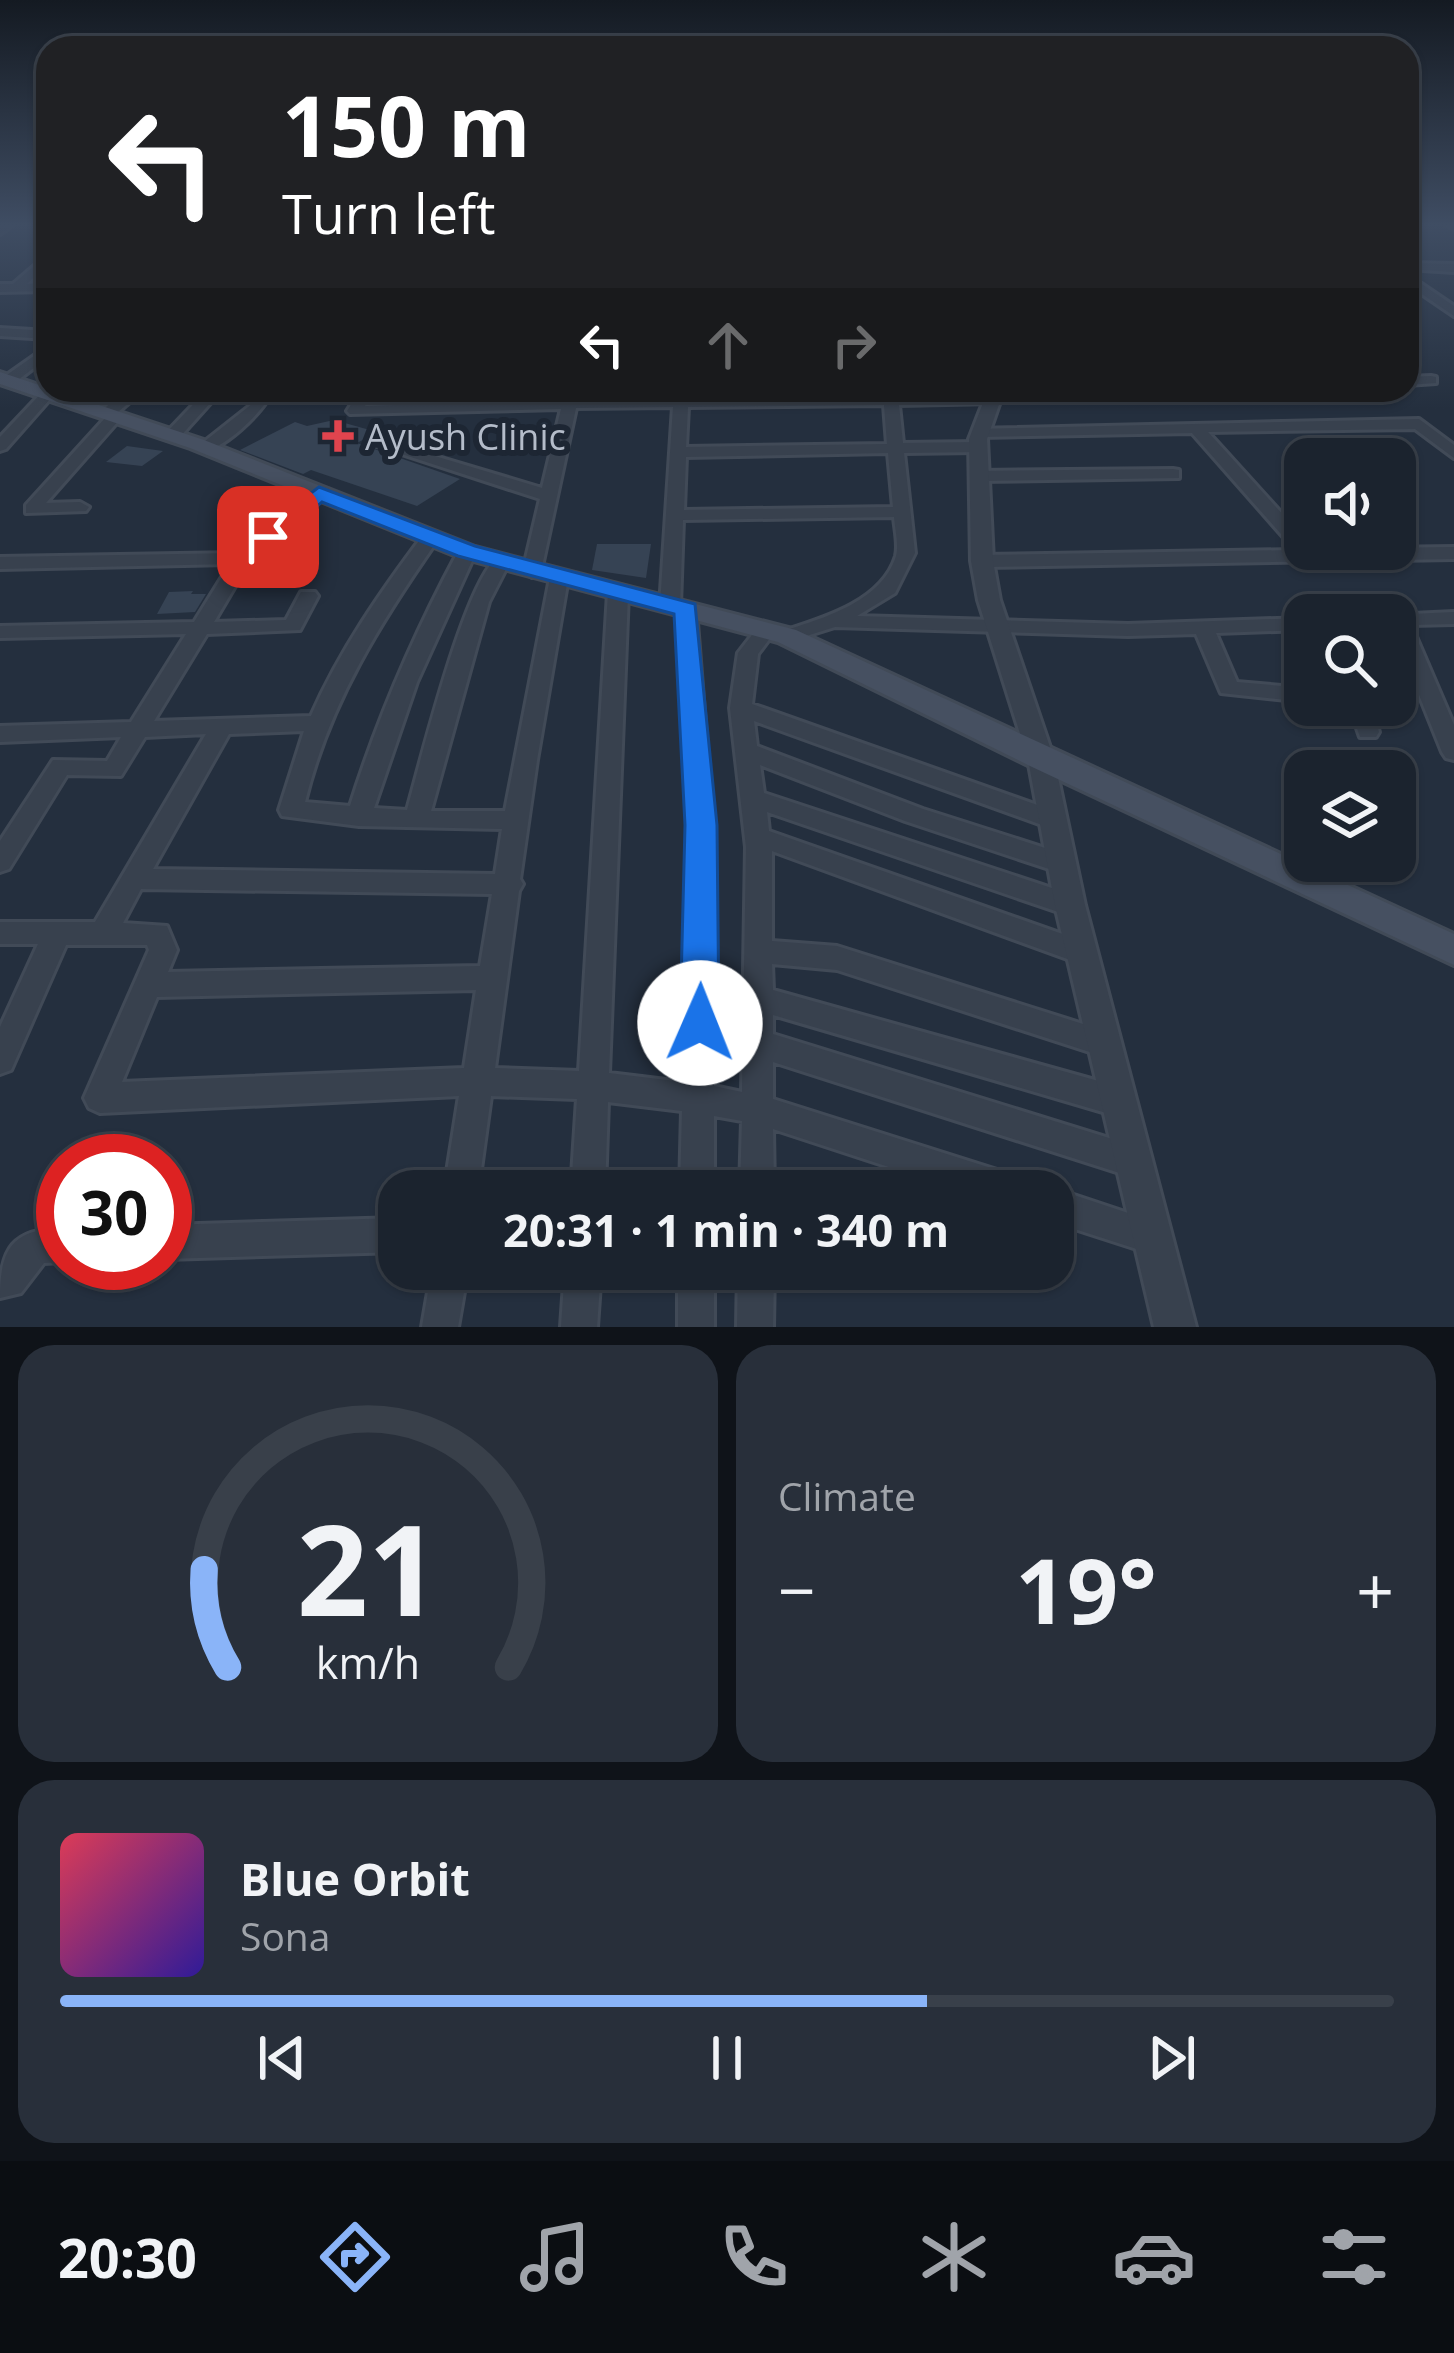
<!DOCTYPE html>
<html lang="en">
<head>
<meta charset="utf-8">
<style>
  :root { --surface:#1b232e; --page:#282f3a; --text:#f1f3f6; --muted:#a0a4aa; --line:#39404a; --accent:#8ab4f8 }
  body { margin:0; font-family:"Open Sans",sans-serif; background:var(--page); color:var(--text); height:100vh; display:flex; flex-direction:column; font-size:45px; white-space:nowrap }
  * { box-sizing:border-box; margin:0 }
  p { font-size:39px; color:var(--muted) }
  .icon { flex:none; width:66px; height:66px; fill:none; stroke:currentColor; stroke-width:2; stroke-linecap:round; stroke-linejoin:round }
  .map { position:relative; height:1327px; overflow:hidden }
  .panel { display:flex; flex-direction:column; gap:18px; padding:18px; background:#0f1319; flex:1 }
  .panel>* { flex:none }
  .hud { position:absolute; left:36px; top:36px; width:1383px; height:366px; border-radius:36px; box-shadow:0 3px 9px #0004,0 0 0 3px var(--line); background:#202124; color:#fff; overflow:hidden }
  .buttons { position:absolute; left:1284px; top:438px; display:grid; gap:24px }
  .buttons a { display:grid; place-items:center; width:132px; height:132px; border-radius:24px; background:var(--surface); box-shadow:0 3px 9px #0004,0 0 0 3px var(--line); font-size:60px }
  .speed { position:absolute; left:36px; top:1134px; display:flex; gap:24px; font-size:60px; font-weight:700; text-align:center }
  .speed>* { display:grid; place-content:center; width:156px; height:156px; border-radius:50%; background:var(--surface); box-shadow:0 3px 9px #0004,0 0 0 3px var(--line); line-height:1 }
  .speed .limit { border:18px solid #d22; background:#fff; color:#111 }
  .pin { position:absolute; display:grid; place-items:center; width:102px; height:102px; color:#fff; margin:-51px; border-radius:24px; box-shadow:0 6px 18px #0006 }
  .me { position:absolute; width:132px; margin:-66px; rotate:1deg; stroke-linejoin:round; filter:drop-shadow(0 0 9px #0008) }
  .turn { display:flex; align-items:center; gap:42px; height:252px; padding:0 48px; font-size:54px }
  .turn .icon { width:156px; height:156px; stroke-width:2.5 }
  .turn b { display:block; font-size:84px; line-height:102px }
  .lanes { display:flex; align-items:center; height:114px; padding:0 48px; background:#0003; justify-content:center; gap:60px; direction:ltr }
  .lanes .off { opacity:.35 }
  .big { font-size:90px; font-weight:700; line-height:1.1 }
  .panel .widget { flex:1; display:flex; flex-direction:column; justify-content:center; gap:18px; min-width:0; padding:0 42px; border-radius:36px; background:var(--page) }
  .panel .dial { align-items:center; gap:0 }
  .dial svg { height:312px; overflow:visible; fill:none; stroke:var(--line); stroke-width:7; stroke-linecap:round; text-anchor:middle }
  .dial text { fill:var(--text); stroke:none }
  .song { display:flex; align-items:center; gap:36px }
  .cover { width:144px; height:144px; border-radius:18px; background:linear-gradient(135deg,hsl(350 70% 55%),hsl(250 70% 35%)) }
  .played { height:12px; border-radius:6px; background:linear-gradient(90deg,var(--accent) 65%,var(--line) 65%) }
  .keys { display:flex; justify-content:space-around; direction:ltr }
  .heat { display:flex; justify-content:space-between; align-items:center; font-size:66px; direction:ltr }
  .panel .tiles { flex:1; display:grid; gap:18px; grid-template-columns:1fr 1fr }
  .widget:last-child { grid-column:span 2 }
  .trip { position:absolute; left:378px; top:1170px; width:696px; height:120px; border-radius:36px; background:var(--surface); box-shadow:0 3px 9px #0004,0 0 0 3px var(--line); font-weight:700; line-height:120px; text-align:center }
  .menu { display:flex; height:192px; justify-content:space-around; align-items:center; background:#0b0e12; color:var(--muted) }
  .menu .icon { width:84px; height:84px }
  .menu .active { color:var(--accent) }
  .menu b { font-size:54px; color:var(--text) }
  .map>svg:first-child { display:block }
  .building { fill:#364354 }
  .lines { fill:none; stroke-linecap:round; stroke-linejoin:round }
  .minor-casing { stroke:#414a57; stroke-width:6 }
  .tertiary-casing { stroke:#414a57; stroke-width:6 }
  .secondary-casing { stroke:#414a57; stroke-width:6 }
  .minor { fill:#38414e; fill-rule:evenodd }
  .tertiary { fill:#38414e; fill-rule:evenodd }
  .secondary { fill:#465061; fill-rule:evenodd }
  .route { fill:#1a73e8; stroke:#114b97; stroke-width:3 }
  .health-dot { fill:#e0444e; stroke:#1d2633; stroke-width:4.5 }
  .labels { text-anchor:middle; dominant-baseline:central; stroke-width:12; stroke-linejoin:round; paint-order:stroke }
  .far-poi-label { font-size:36px; fill:#b4bcc9; stroke:#1d2633; text-anchor:start }
</style>
</head>
<body>
<div class="map">
<svg width="1454" height="1327" viewBox="0 0 1454 1327">
  <rect width="100%" height="100%" fill="#242f3e"/>
  <g class="building">
    <polygon points="334,420 377,432 357,443 460,479 417,506 311,470 303,474 240,450 295,422 307,426"/>
    <polygon points="127,446 163,451 142,466 106,462"/>
    <polygon points="597,544 651,544 646,578 592,570"/>
    <polygon points="193,591 191,594 206,594 195,612 157,614 169,592"/>
  </g>
  <g class="lines">
    <g class="minor-casing">
      <g id="minor">
        <polygon points="3,223 15,223 0,234 0,226"/>
        <polygon points="1444,223 1454,223 1454,229"/>
        <polygon points="48,254 48,263 27,284 48,283 48,291 0,292 0,284 13,284"/>
        <polygon points="1407,263 1454,264 1454,272 1407,269"/>
        <polygon points="1407,274 1454,306 1454,316 1407,284"/>
        <polygon points="0,328 48,331 48,339 0,336"/>
        <polygon points="48,346 48,357 14,383 4,383 4,377"/>
        <polygon points="1431,376 1436,377 1436,383 1407,385 1407,377"/>
        <polygon points="48,386 48,390 58,390 6,449 0,451 0,437"/>
        <polygon points="128,390 144,390 118,412 123,416 120,419 46,503 80,502 89,507 86,511 26,513 26,505 106,417 99,413 102,410"/>
        <polygon points="207,390 222,390 178,439 166,439 166,433"/>
        <path d="M 253,390 L 272,392 C 263,412 222,452 200,451 L 200,445 L 252,404 L 257,394 Z"/>
        <path d="M 360,390 L 374,390 L 365,406 L 563,400 L 565,390 L 579,390 L 578,399 L 673,399 L 674,390 L 688,390 L 688,398 L 883,397 L 883,390 L 897,390 L 898,396 L 990,396 L 995,397 L 995,403 L 899,405 L 903,443 L 978,442 L 986,447 L 978,452 L 904,453 L 915,553 L 895,593 L 857,616 L 1128,624 L 1305,618 L 1305,630 L 1216,633 L 1237,682 L 1305,688 L 1305,702 L 1221,693 L 1196,634 L 1128,636 L 835,627 L 787,642 L 780,640 L 777,636 L 780,632 C 821,619 882,602 896,556 C 899,545 895,529 894,517 L 683,520 L 680,606 L 693,606 L 696,610 L 713,825 L 714,1086 L 742,1092 L 746,847 L 730,708 L 738,653 L 759,626 L 766,624 L 776,630 L 758,654 L 752,704 L 1060,813 L 1063,819 L 1060,825 L 1051,828 L 1042,825 L 754,721 L 757,746 L 923,809 L 1070,856 L 1074,863 L 1070,870 L 1061,873 L 905,821 L 760,765 L 764,793 L 1079,897 L 1083,905 L 1079,913 L 1070,916 L 767,812 L 769,831 L 1091,944 L 1095,952 L 1091,960 L 1081,964 L 772,851 L 772,941 L 837,946 L 1105,1031 L 1116,1034 L 1120,1044 L 1116,1054 L 1105,1057 L 837,970 L 772,964 L 773,990 L 1120,1087 L 1131,1092 L 1136,1102 L 1131,1112 L 1120,1117 L 773,1015 L 773,1034 L 1135,1146 L 1147,1151 L 1151,1162 L 1147,1173 L 1135,1178 L 773,1062 L 773,1099 L 1010,1174 L 1022,1179 L 1027,1191 L 962,1191 L 773,1129 L 774,1191 L 740,1191 L 742,1121 L 714,1116 L 714,1191 L 680,1191 L 682,1111 L 608,1102 L 605,1191 L 571,1191 L 577,1099 L 491,1096 L 478,1191 L 444,1191 L 459,1096 L 100,1113 L 89,1108 L 84,1098 L 149,950 L 147,945 L 66,945 L 11,1070 L 0,1074 L 0,1027 L 38,944 L 0,944 L 0,922 L 95,922 L 206,734 L 145,737 L 121,776 L 67,775 L 9,869 L 0,872 L 0,841 L 53,760 L 107,761 L 121,737 L 0,742 L 0,726 L 131,722 L 186,634 L 0,638 L 0,626 L 194,622 L 230,564 L 0,569 L 0,557 L 238,553 L 319,488 L 327,493 L 325,497 L 250,561 L 214,622 L 286,620 L 301,592 L 315,592 L 318,596 L 300,630 L 207,634 L 154,721 L 311,716 C 340,650 381,591 424,534 L 436,534 L 439,538 C 381,621 329,703 305,802 L 350,806 C 378,717 414,634 458,552 L 467,546 L 476,552 L 417,682 L 374,808 L 407,810 C 420,765 467,571 501,555 L 510,561 L 489,602 L 431,811 L 505,811 L 550,578 L 559,572 L 566,574 L 568,578 L 537,760 L 520,879 L 523,884 L 519,891 L 495,1068 L 579,1071 L 608,593 L 611,589 L 625,589 L 628,593 L 609,1073 L 683,1082 L 689,825 L 676,610 L 663,610 L 660,606 L 673,407 L 576,408 L 541,571 L 532,577 L 523,571 L 540,499 L 374,445 L 376,442 L 388,442 L 542,488 L 561,409 L 350,414 L 347,411 ZM 884,405 L 887,444 L 686,447 L 688,407 ZM 888,453 L 893,507 L 684,510 L 686,457 ZM 304,731 L 279,810 L 282,816 L 359,826 L 502,829 L 495,874 L 153,869 L 229,734 ZM 141,889 L 492,894 L 480,966 L 168,972 L 177,950 L 167,926 L 123,923 ZM 476,990 L 464,1068 L 122,1082 L 157,997 Z"/>
        <path d="M 1038,390 C 1027,397 1000,398 989,391 Z"/>
        <polygon points="1419,419 1454,445 1454,458 1415,429 1208,432 1305,539 1305,549 1454,547 1454,559 982,567 973,561 982,555 1295,550 1192,433 980,437 975,435 975,429"/>
        <polygon points="1173,469 1179,470 1179,478 979,481 971,476 979,471"/>
        <polygon points="1454,612 1454,624 1411,625 1454,725 1454,760 1446,758 1442,752 1395,635 1395,615 1391,615"/>
        <polygon points="1349,705 1371,705 1379,732 1376,737 1360,737"/>
        <polygon points="1053,1188 1164,1225 1169,1237 1164,1249 1152,1254 1053,1222 1053,1191 1046,1191"/>
        <polygon points="399,1218 399,1252 165,1259 165,1225"/>
        <path d="M 63,1228 L 63,1262 L 44,1263 L 21,1293 L 0,1298 C 0,1249 12,1229 63,1228 Z"/>
        <polygon points="432,1269 468,1269 458,1327 422,1327"/>
        <polygon points="565,1269 601,1269 597,1327 561,1327"/>
        <rect x="678" y="1269" width="36" height="58"/>
        <polygon points="738,1269 774,1269 773,1327 737,1327"/>
      </g>
    </g>
    <g class="tertiary-casing">
      <polygon id="tertiary" points="988,390 1004,390 987,439 993,561 1000,600 1054,759 1085,905 1196,1327 1154,1327 1055,905 1028,759 978,600 971,561 969,439"/>
    </g>
    <g class="secondary-casing">
      <polygon id="secondary" points="0,372 204,440 475,547 796,630 1454,934 1454,965 1030,766 778,642 459,557 190,448 0,384"/>
    </g>
    <use href="#minor" class="minor"/>
    <use href="#tertiary" class="tertiary"/>
    <use href="#secondary" class="secondary"/>
  </g>
  <linearGradient id="sky" x2="0" y2="1"><stop stop-color="#141a22"/><stop offset="0.55" stop-color="#3f4d63"/><stop offset="1" stop-color="#3f4d63" stop-opacity="0"/></linearGradient>
  <rect width="1454" height="409" fill="url(#sky)"/>
  <polygon class="route" points="319,487 475,546 695,604 717,825 719,1023 713,1035 700,1040 686,1035 680,1023 685,825 674,614 458,556 322,502 277,542 260,542 260,532"/>
  <path class="health-dot" d="M332 418h12v12h12v12h-12v12h-12v-12h-12v-12h12z"/>
  <g class="labels">
    <g class="far-poi-label">
      <text x="365" y="436">Ayush Clinic</text>
    </g>
  </g>
</svg>
<div class="buttons">
<a><svg class="icon" aria-label="sound" viewBox="0 0 24 24"><path d="M4 9h4l5-4v14l-5-4H4zM17 9q2 3 0 6"/></svg></a>
<a><svg class="icon" aria-label="search" viewBox="0 0 24 24"><circle cx="10" cy="10" r="6"/><path d="M15 15l6 6"/></svg></a>
<a><svg class="icon" aria-label="layers" viewBox="0 0 24 24"><path d="M12 4l9 5-9 5-9-5zM3 14l9 5 9-5"/></svg></a>
</div>
<div class="speed"><div class="limit">30</div></div>
<div class="pin" style="left:268px;top:537px;background:#d93025"><svg class="icon" aria-label="arrive" viewBox="0 0 24 24"><path d="M6 21V4h12l-3 4 3 4H6"/></svg></div>
<svg class="me" style="left:700px;top:1023px" viewBox="-20 -20 40 40"><circle r="19" fill="#fff"/><path d="M0-13L10 11 0 6-10 11z" fill="#1a73e8"/></svg>
<div class="trip">20:31 · 1 min · 340 m</div>
<div class="hud">
<div class="turn"><svg class="icon" aria-label="left" viewBox="0 0 24 24"><path d="M17 20v-9H6M10 6l-5 5 5 5"/></svg><div><b>150 m</b>Turn left</div></div>
<div class="lanes"><svg class="icon" aria-label="left" viewBox="0 0 24 24"><path d="M17 20v-9H6M10 6l-5 5 5 5"/></svg><svg class="icon off" aria-label="ahead" viewBox="0 0 24 24"><path d="M12 20V5M6 11l6-6 6 6"/></svg><svg class="icon off" aria-label="right" viewBox="0 0 24 24"><path d="M7 20v-9h11M14 6l5 5-5 5"/></svg></div>
</div>
</div>
<section class="panel">
<div class="tiles">
<div class="widget dial"><svg viewBox="0 0 100 80">
<path d="M14 69A42 42 0 1 1 86 69"/>
<path d="M14 69A42 42 0 0 1 8 44" stroke="#8ab4f8"/>
<text x="50" y="56" font-size="32" font-weight="700">21</text>
<text x="50" y="72" font-size="11">km/h</text>
</svg></div>
<div class="widget"><p>Climate</p>
<div class="heat"><a>−</a><b class="big">19°</b><a>+</a></div>
</div>
<div class="widget">
<div class="song"><i class="cover"></i><div><b>Blue Orbit</b><p>Sona</p></div></div>
<div class="played"></div>
<div class="keys"><svg class="icon" aria-label="previous" viewBox="0 0 24 24"><path d="M18 5L8 12l10 7zM5 5v14"/></svg><svg class="icon" aria-label="pause" viewBox="0 0 24 24"><path d="M8 5v14M16 5v14"/></svg><svg class="icon" aria-label="next" viewBox="0 0 24 24"><path d="M6 5l10 7-10 7zM19 5v14"/></svg></div>
</div>
</div>
</section>
<nav class="menu">
<b>20:30</b>
<svg class="icon active" aria-label="directions" viewBox="0 0 24 24"><path d="M12 3l9 9-9 9-9-9zM9 14v-3h6M13 9l2 2-2 2"/></svg>
<svg class="icon" aria-label="music" viewBox="0 0 24 24"><path d="M9 18V5l10-2v13"/><circle cx="6" cy="18" r="3"/><circle cx="16" cy="16" r="3"/></svg>
<svg class="icon" aria-label="phone" viewBox="0 0 24 24"><path d="M5 4h4l2 5-3 2q2 4 5 5l2-3 5 2v4C11 20 4 13 5 4z"/></svg>
<svg class="icon" aria-label="climate" viewBox="0 0 24 24"><path d="M12 3v18M4 7l16 10M4 17L20 7"/></svg>
<svg class="icon" aria-label="car" viewBox="0 0 24 24"><path d="M5 17H2v-5l4-1 3-4h7l3 4 3 1v5h-3M9 17h6M6 11h13"/><circle cx="7" cy="17" r="2"/><circle cx="17" cy="17" r="2"/></svg>
<svg class="icon" aria-label="filters" viewBox="0 0 24 24"><path d="M4 7h16M4 17h16"/><circle cx="9" cy="7" r="2"/><circle cx="15" cy="17" r="2"/></svg>
</nav>
</body>
</html>
